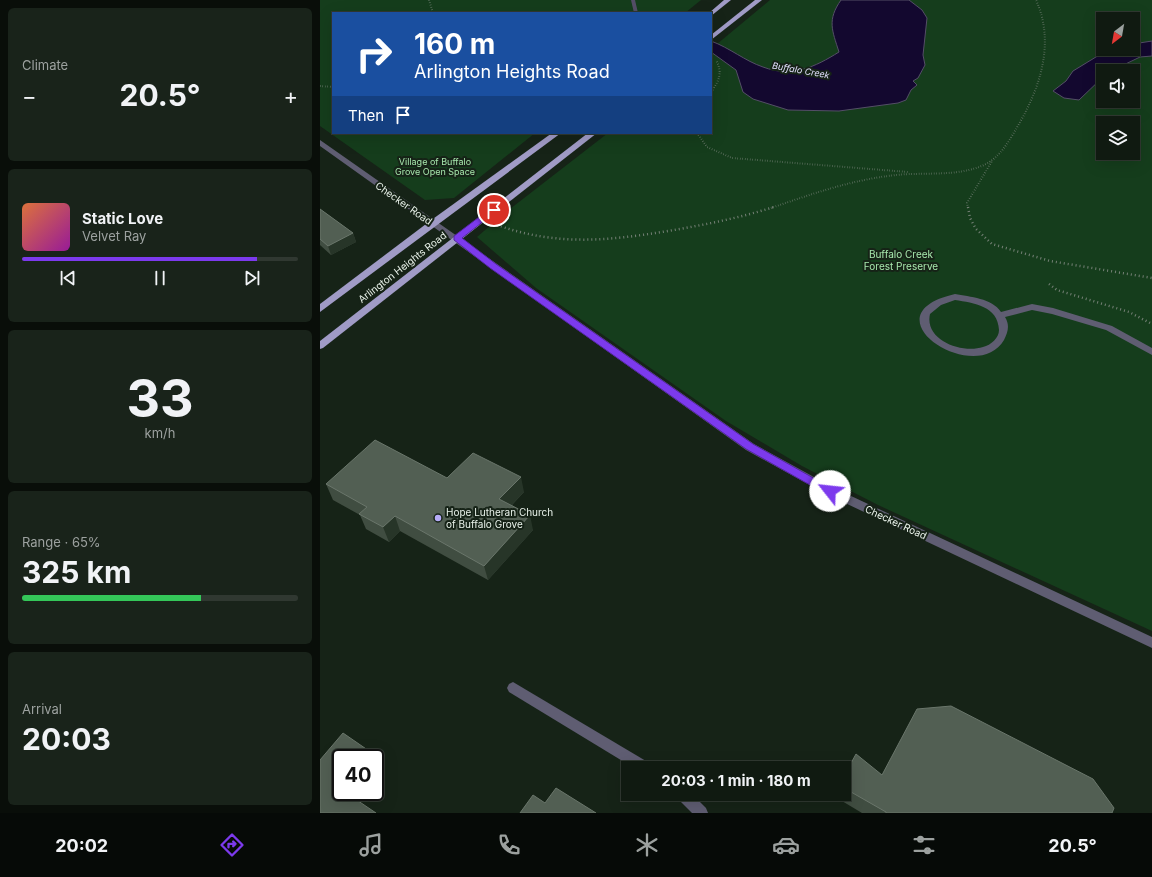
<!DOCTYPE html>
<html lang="en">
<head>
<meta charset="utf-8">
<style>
  :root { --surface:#101a11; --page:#19231a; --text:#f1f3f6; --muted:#9ca19f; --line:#303831; --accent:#7c3aed }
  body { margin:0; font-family:Inter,sans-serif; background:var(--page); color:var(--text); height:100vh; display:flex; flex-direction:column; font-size:15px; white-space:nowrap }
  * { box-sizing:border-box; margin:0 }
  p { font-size:13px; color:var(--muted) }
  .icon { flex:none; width:22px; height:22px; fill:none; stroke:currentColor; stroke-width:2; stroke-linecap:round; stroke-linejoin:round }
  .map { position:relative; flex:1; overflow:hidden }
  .details { display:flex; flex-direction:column; gap:8px; padding:8px; background:#090e09; width:320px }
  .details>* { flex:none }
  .banner { position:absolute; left:12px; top:12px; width:380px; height:122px; border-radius:0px; box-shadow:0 4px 16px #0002,0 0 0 1px var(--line); background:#1a4fa0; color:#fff; overflow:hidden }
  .needle { width:26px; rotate:211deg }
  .fabs { position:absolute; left:776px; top:12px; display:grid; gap:8px }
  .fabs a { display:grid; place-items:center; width:44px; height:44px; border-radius:0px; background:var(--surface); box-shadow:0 4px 16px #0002,0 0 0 1px var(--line); font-size:20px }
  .speed { position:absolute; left:12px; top:749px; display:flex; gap:8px; font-size:20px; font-weight:700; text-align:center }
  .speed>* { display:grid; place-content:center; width:52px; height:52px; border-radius:50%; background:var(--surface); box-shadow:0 4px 16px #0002,0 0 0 1px var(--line); line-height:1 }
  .speed .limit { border:2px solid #111; border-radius:6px; background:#fff; color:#111 }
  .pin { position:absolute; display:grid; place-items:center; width:34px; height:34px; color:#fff; margin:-17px; border:2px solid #fff; border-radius:50%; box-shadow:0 1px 4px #0007 }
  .me { position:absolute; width:44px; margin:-22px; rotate:299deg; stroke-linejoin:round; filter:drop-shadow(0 0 3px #0008) }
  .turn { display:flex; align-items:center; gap:14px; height:84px; padding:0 16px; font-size:18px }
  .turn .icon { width:52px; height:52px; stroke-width:2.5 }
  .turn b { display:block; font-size:28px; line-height:34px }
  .then { display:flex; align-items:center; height:38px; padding:0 16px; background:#0003; gap:8px; font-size:15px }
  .big { font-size:30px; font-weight:700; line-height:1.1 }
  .details .card { flex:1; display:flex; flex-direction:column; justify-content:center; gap:6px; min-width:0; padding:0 14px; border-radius:6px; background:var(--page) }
  .details .dial { align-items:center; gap:0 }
  .dial b { font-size:52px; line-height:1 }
  .song { display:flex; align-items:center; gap:12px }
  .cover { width:48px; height:48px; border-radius:6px; background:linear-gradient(135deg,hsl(20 70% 55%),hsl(300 70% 35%)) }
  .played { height:4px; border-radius:2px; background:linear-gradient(90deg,var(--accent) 85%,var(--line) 85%) }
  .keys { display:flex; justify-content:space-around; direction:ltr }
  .heat { display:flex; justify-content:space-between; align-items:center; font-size:22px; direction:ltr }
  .charge { height:6px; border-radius:3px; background:linear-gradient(90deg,#34c759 65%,var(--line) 0) }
  .trip { position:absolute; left:301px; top:761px; width:230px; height:40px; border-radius:0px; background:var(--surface); box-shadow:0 4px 16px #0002,0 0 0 1px var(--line); font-weight:700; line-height:40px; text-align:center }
  .tabs { display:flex; height:64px; justify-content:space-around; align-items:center; background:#060a07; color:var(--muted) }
  .tabs .icon { width:28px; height:28px }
  .tabs .selected { color:var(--accent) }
  .tabs b { font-size:18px; color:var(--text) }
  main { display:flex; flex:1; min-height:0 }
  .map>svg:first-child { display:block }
  .green { fill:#153d1c; fill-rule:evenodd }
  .water { fill:#13082f; stroke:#544e67 }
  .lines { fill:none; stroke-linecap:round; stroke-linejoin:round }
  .stream { fill:#544e67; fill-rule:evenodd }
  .path-far1 { stroke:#758176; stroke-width:2; stroke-dasharray:0.5 2; stroke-linecap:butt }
  .path { stroke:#758176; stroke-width:2.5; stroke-dasharray:1 3; stroke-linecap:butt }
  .minor { fill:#5f5d72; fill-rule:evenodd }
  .major { fill:#a09bc6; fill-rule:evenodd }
  .wall { fill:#404d41 }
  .shaded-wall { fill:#273528 }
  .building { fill:#525f53; stroke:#6a766b }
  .route { fill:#7c3aed; stroke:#51269a }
  .poi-dot { fill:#b6acf8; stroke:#162317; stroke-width:1.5 }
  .labels { text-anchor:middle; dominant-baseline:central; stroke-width:4; stroke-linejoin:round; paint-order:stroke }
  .far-water-label { font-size:9px; font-style:italic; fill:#e1dffd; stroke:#162317 }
  .far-park-label { font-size:9px; fill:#a7e7ad; stroke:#162317 }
  .street-label { font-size:10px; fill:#eaf3eb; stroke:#162317 }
  .park-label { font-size:10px; fill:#a7e7ad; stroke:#162317 }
  .poi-label { font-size:10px; fill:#eaf3eb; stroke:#162317; text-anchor:start }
</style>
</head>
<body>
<main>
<section class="details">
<div class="card"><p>Climate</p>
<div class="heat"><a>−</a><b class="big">20.5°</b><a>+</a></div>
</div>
<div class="card">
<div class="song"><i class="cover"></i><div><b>Static Love</b><p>Velvet Ray</p></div></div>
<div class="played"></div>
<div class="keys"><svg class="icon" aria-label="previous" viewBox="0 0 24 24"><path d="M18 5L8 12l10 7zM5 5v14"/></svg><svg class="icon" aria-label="pause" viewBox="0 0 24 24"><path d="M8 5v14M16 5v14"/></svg><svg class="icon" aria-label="next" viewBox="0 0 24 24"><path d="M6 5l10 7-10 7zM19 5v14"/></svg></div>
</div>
<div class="card dial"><b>33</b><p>km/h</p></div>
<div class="card"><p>Range · 65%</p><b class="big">325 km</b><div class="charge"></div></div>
<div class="card"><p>Arrival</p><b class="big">20:03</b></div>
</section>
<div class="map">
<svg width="832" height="813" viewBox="0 0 832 813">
  <rect width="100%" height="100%" fill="#162317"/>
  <g class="green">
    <polygon points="0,0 381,0 365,13 13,13 13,133 215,133 134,198 105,200 0,126"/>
    <path d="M 450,0 L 832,0 L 832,631 L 558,505 L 482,466 L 406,421 L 216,288 L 157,237 L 186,212 L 288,133 L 391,133 L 391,49 ZM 783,19 L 813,19 L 813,49 L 783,49 ZM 783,71 L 813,71 L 813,101 L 783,101 ZM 783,123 L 813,123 L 813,153 L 783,153 Z"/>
  </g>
  <g class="water">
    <path d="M 521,0 L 589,0 L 602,10 L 607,18 L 603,55 L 605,65 L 598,78 L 593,81 L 597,85 L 591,90 L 586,100 L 578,103 L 519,111 L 468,110 L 433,99 L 423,92 L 416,70 L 391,52 L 391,41 C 410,48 425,61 443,67 C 472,78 495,67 519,52 C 512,30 507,20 521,0 Z"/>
    <polygon points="832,41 832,56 820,57 791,71 783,71 783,77 759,100 744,98 733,91 746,81 753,71 789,49 813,49 813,44"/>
  </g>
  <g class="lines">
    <polygon class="stream" points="311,0 315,0 318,13 314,13"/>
    <g class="path-far1">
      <polyline points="109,0 113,13"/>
      <polyline points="0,86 13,87"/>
      <path d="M 391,92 C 399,81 403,73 396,60"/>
      <polyline points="377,133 387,147 412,158 588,172"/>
      <path d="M 451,208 C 489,195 528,181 568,176 C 599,171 635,178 664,165 C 679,158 688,143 696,129 C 719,91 736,44 716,0"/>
      <polyline points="648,208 647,203 672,161"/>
    </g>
    <g class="path">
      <polyline points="648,207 650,218 656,229 672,244 730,261 832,278"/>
      <path d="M 177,225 C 236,246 287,241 348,231 C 384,225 419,218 454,207"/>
      <polyline points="729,284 737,290 809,312 832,324"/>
    </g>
    <g class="minor">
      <polygon points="0,140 434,444 514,488 832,637 832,648 506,494 426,450 0,146"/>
      <path d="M 635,294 C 650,297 672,298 681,312 L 712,304 L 733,308 L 792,326 L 832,348 L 832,355 L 786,330 L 732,314 L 712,310 L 685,317 C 690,325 688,332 684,340 C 656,388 543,315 635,294 ZM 635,300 C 654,303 678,306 679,330 C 679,338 671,345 663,347 C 642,354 604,340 610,314 L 621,305 Z"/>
      <polygon points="193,682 331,764 333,768 314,768 189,692 187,688 189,684"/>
      <polygon points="356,794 372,794 386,808 388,813 372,813 358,799"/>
    </g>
    <g class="major">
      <polygon points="404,0 411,0 391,16 391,13 389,13"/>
      <polygon points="435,0 442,0 391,40 391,35"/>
      <polygon points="232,133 241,133 0,312 0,304 110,221"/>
      <polygon points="268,133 277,133 3,348 0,349 0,341"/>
    </g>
  </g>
  <g class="wall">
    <polygon points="0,209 33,233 36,242 11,255 0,245"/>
    <polygon points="127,478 204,492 192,505 213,530 168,580 80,531 69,542 46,529 40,515 13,500 6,484"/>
    <polygon points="562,775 792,813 542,813 517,798 517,794 524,794 524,776"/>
  </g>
  <g class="shaded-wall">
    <polygon points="33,233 36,242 11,255 8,246"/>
    <polygon points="201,477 204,492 183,514 179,499"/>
    <polygon points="210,515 213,530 168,580 164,566"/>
    <polygon points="75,516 80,531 69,542 63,527"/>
    <polygon points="52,753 60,766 55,771 55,758 48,758"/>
    <polygon points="22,792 37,792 29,802"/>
  </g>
  <g class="building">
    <polygon points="0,209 33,233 8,246 0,239"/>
    <polygon points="55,440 127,478 153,453 201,477 179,499 210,515 164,566 75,516 63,527 39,514 47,507 6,484"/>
    <polygon points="631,706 773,779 794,808 792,813 566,813 566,812 524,788 524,776 536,754 562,775 597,709"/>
    <polygon points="23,733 52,753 48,758 21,758 21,792 25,792 56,813 0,813 0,760"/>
    <polygon points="236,788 276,813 200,813 213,795 225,803"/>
  </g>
  <polygon class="route" points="171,208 178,210 142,238 176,264 433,444 513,489 515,491 513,494 506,494 426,449 170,268 134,240 134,236"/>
  <circle class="poi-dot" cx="118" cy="518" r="4"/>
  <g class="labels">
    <g class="far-water-label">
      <text transform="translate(481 70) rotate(10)">Buffalo Creek</text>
    </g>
    <g class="far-park-label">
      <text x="115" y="161">Village of Buffalo<tspan x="115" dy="10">Grove Open Space</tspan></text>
    </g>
    <g class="street-label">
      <text transform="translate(84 203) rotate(35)">Checker Road</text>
      <text transform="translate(82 267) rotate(-38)">Arlington Heights Road</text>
      <text transform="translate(576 522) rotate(25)">Checker Road</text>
    </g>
    <g class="park-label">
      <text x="581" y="254">Buffalo Creek<tspan x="581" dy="12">Forest Preserve</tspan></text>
    </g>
    <g class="poi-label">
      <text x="126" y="512">Hope Lutheran Church<tspan x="126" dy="12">of Buffalo Grove</tspan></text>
    </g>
  </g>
</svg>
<div class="fabs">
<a><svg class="needle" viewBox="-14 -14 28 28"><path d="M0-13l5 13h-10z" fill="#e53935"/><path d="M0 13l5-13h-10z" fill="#9ca19f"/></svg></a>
<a><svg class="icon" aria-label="sound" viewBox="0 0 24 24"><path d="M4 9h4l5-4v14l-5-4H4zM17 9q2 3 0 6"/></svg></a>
<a><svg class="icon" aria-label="layers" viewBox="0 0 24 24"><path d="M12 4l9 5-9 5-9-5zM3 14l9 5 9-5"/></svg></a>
</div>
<div class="speed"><div class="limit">40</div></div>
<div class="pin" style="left:174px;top:210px;background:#d93025"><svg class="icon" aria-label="arrive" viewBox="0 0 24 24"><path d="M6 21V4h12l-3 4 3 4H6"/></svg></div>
<svg class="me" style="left:510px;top:491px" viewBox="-20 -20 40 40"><circle r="19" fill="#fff"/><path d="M0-13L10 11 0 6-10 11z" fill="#7c3aed"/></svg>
<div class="trip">20:03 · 1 min · 180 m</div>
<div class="banner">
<div class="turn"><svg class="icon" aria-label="right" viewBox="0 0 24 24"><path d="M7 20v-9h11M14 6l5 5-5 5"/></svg><div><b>160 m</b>Arlington Heights Road</div></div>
<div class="then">Then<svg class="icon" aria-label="arrive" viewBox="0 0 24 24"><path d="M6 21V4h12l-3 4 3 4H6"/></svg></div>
</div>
</div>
</main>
<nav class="tabs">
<b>20:02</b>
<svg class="icon selected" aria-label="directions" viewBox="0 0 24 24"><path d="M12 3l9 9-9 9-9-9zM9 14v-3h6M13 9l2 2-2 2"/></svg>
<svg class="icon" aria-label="music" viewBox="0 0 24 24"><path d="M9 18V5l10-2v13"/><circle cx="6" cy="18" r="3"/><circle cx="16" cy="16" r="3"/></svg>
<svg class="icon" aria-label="phone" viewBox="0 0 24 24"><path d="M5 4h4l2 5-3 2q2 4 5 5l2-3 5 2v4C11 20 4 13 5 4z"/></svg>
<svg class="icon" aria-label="climate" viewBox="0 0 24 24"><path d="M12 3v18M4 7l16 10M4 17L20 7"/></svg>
<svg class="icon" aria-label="car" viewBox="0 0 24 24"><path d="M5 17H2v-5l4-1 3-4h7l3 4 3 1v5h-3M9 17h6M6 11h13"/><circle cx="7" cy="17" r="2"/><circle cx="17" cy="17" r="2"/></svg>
<svg class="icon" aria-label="filters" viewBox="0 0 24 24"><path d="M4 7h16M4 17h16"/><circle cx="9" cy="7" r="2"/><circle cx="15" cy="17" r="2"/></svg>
<b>20.5°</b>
</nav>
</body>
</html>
